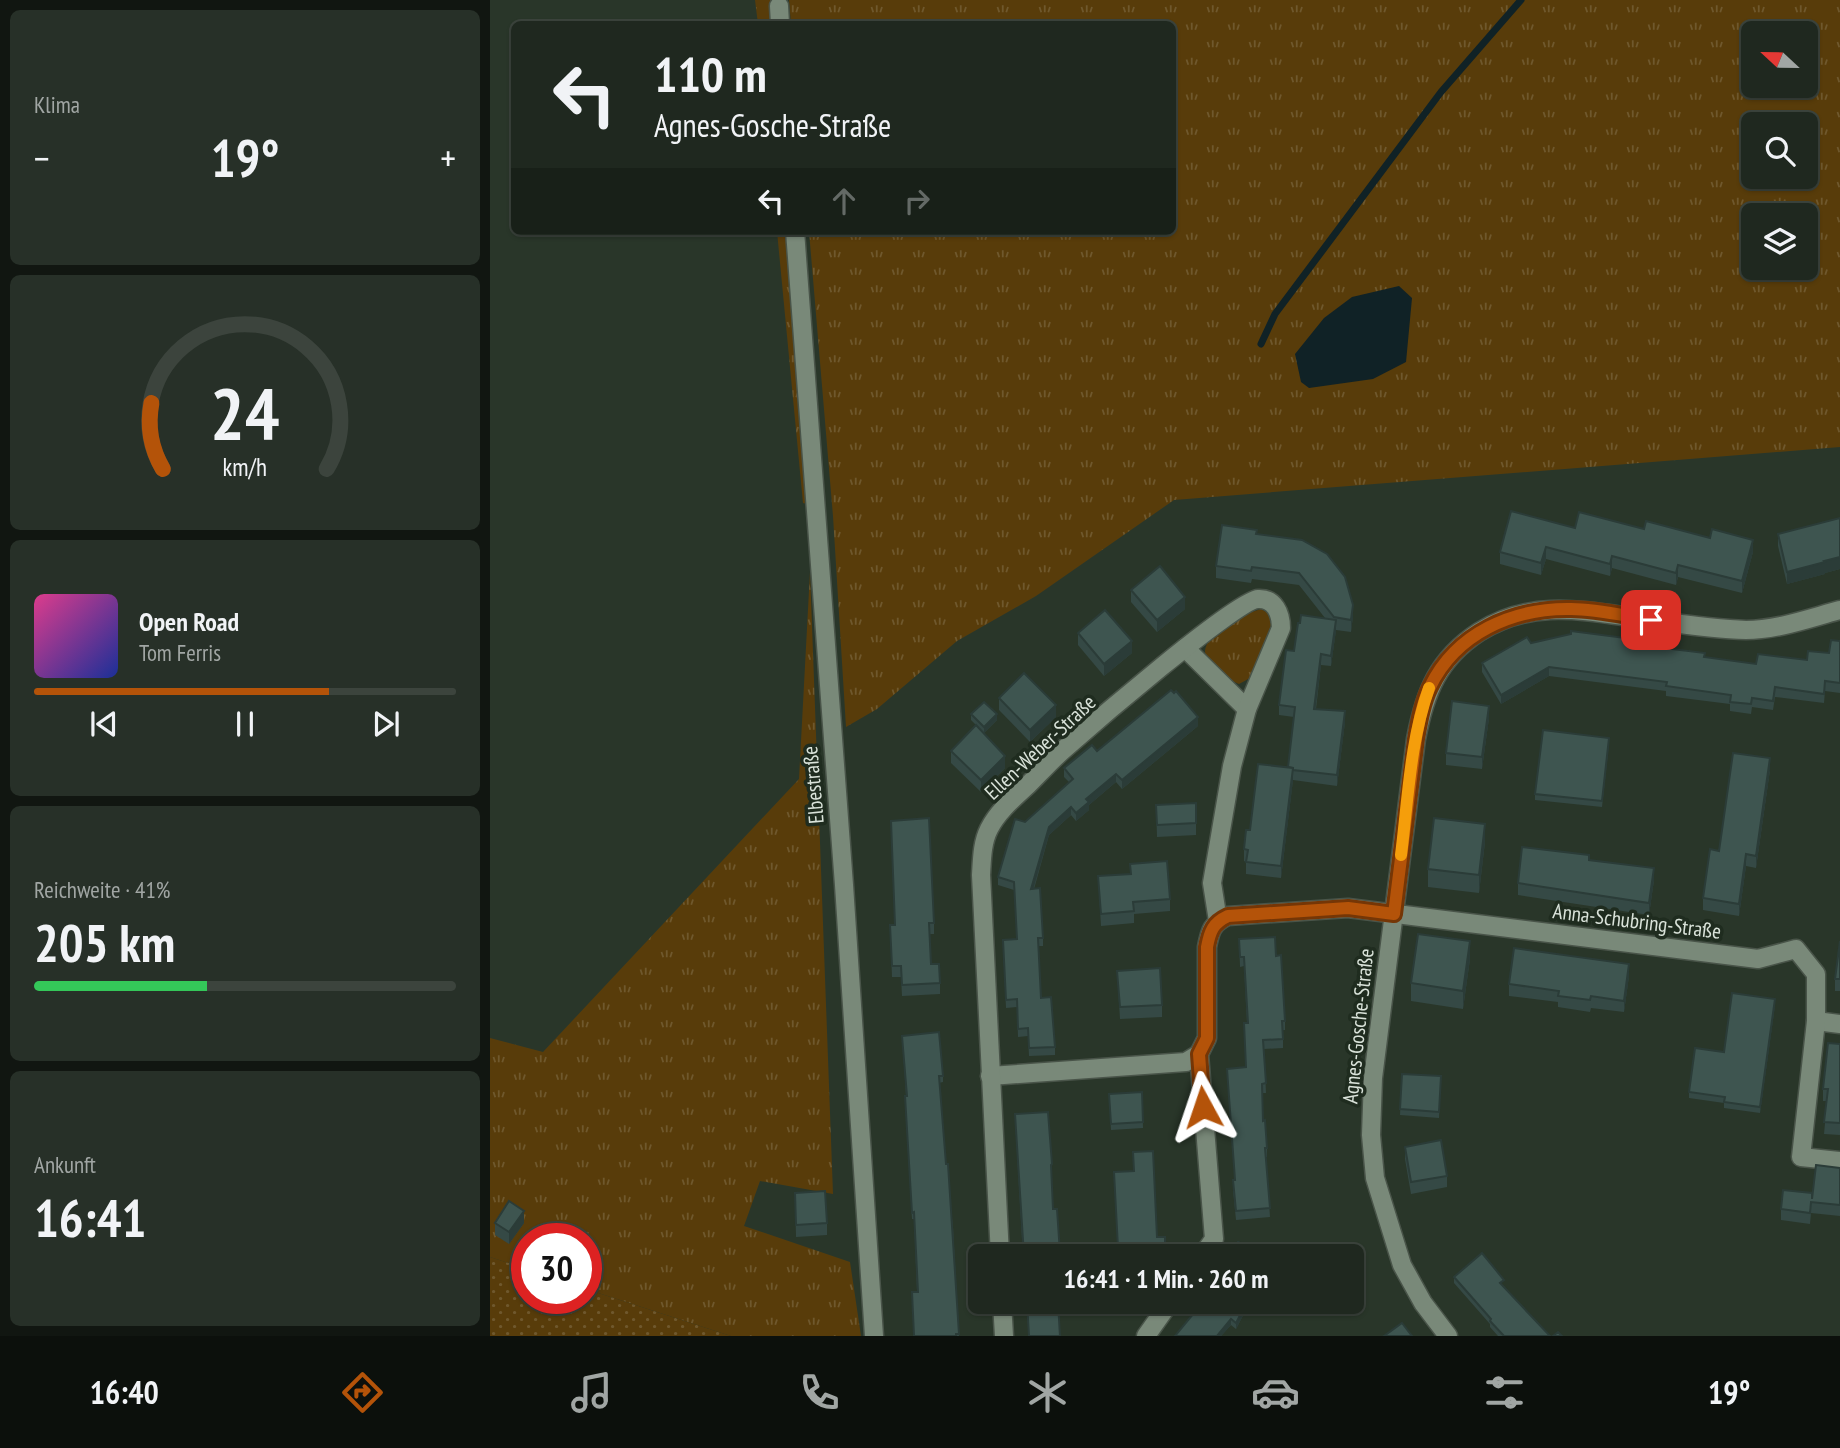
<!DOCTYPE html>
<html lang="de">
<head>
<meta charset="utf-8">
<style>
  :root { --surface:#1f281f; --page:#273028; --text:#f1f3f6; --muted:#a1a6a4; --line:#3c443d; --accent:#b45309 }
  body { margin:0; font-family:"PT Sans Narrow",sans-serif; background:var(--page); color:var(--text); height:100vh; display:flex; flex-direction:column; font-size:26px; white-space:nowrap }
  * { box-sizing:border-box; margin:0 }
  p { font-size:23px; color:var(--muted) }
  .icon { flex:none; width:38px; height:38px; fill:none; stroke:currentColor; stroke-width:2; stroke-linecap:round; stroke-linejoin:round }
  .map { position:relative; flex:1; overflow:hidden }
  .side { display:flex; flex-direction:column; gap:10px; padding:10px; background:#111611; width:490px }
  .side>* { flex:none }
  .guide { position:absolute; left:21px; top:21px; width:665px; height:214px; border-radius:10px; box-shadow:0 2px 5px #0004,0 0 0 2px var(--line); background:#1f281f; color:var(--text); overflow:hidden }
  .needle { width:46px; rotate:292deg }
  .buttons { position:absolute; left:1251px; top:21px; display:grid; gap:14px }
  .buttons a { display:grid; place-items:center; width:77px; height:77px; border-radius:10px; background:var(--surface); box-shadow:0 2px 5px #0004,0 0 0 2px var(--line); font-size:35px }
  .speed { position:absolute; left:21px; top:1223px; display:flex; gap:14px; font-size:35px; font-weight:700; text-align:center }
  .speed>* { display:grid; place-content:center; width:91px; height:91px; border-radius:50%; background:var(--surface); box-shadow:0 2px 5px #0004,0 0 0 2px var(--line); line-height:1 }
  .speed .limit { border:10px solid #d22; background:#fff; color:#111 }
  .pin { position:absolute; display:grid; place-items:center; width:60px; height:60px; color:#fff; margin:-30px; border-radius:14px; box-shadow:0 4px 10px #0006 }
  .me { position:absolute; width:77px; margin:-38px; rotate:355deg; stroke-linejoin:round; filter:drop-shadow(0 0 5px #0008) }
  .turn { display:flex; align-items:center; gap:24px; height:147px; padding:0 28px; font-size:32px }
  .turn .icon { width:91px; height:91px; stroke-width:2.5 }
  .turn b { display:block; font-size:49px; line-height:60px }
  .lanes { display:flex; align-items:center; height:66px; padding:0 28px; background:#0003; justify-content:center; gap:35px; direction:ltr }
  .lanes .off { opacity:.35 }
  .big { font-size:52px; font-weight:800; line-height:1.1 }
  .side .tile { flex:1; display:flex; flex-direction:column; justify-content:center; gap:10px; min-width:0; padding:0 24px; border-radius:10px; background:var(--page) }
  .side .dial { align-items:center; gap:0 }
  .dial svg { height:182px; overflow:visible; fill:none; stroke:var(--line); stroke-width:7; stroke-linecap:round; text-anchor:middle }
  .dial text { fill:var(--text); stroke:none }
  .song { display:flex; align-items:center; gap:21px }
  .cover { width:84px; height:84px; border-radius:10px; background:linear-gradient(135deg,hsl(330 70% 55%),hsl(230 70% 35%)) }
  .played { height:7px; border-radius:4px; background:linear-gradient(90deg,var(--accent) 70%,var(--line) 70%) }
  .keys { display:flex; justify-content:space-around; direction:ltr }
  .heat { display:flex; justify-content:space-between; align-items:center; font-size:38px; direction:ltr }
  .charge { height:10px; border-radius:5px; background:linear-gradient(90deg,#34c759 41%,var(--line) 0) }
  .trip { position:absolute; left:478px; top:1244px; width:396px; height:70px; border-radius:10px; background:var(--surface); box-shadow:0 2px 5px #0004,0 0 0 2px var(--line); font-weight:800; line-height:70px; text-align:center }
  .menu { display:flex; height:112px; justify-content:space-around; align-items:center; background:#0c100c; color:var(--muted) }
  .menu .icon { width:49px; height:49px }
  .menu .current { color:var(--accent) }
  .menu b { font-size:32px; color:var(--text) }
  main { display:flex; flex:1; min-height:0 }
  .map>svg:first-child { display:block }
  .grass { fill:url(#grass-tufts); fill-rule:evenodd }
  .garden { fill:url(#garden-dots) }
  .water { fill:#102226 }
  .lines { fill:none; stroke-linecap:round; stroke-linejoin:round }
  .stream { stroke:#102226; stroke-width:7 }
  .minor-casing { stroke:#495449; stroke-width:21 }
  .minor { stroke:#798979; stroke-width:18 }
  .wall { fill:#354945 }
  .shaded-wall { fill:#2b3c38 }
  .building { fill:#3e5550; stroke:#2b3c38; stroke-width:2 }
  .route-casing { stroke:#753606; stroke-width:18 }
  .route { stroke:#b45309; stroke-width:12 }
  .slow { stroke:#f59e0b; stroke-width:12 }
  .labels { text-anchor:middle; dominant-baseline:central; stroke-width:7; stroke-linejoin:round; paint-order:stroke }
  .street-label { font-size:21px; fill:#dae3da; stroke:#1f2c1f }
</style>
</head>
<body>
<main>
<section class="side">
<div class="tile"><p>Klima</p>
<div class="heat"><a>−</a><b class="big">19°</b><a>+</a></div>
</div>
<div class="tile dial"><svg viewBox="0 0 100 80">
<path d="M14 69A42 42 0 1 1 86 69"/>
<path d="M14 69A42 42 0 0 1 9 40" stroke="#b45309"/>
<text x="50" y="56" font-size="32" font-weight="700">24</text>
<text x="50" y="72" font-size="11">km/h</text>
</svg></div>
<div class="tile">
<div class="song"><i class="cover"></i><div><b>Open Road</b><p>Tom Ferris</p></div></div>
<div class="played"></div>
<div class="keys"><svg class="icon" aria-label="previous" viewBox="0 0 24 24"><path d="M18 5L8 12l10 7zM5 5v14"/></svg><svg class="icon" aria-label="pause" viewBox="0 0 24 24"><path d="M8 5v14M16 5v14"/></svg><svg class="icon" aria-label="next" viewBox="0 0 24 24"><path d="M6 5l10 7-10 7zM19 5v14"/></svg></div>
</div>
<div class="tile"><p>Reichweite · 41%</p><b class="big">205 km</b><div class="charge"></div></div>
<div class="tile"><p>Ankunft</p><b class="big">16:41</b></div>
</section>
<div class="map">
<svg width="1350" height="1336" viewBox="0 0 1350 1336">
  <defs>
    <pattern id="grass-tufts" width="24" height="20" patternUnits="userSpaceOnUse" patternTransform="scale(1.75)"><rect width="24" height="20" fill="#583c0a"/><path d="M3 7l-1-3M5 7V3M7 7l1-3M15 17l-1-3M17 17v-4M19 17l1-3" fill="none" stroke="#6f582d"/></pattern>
    <pattern id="garden-dots" width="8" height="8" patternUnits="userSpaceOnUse" patternTransform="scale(1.75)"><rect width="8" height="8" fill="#583c0a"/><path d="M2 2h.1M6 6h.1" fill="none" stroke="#6f582d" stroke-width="1.8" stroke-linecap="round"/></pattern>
  </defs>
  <rect width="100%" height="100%" fill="#293629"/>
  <g class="grass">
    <polygon points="265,0 289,0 290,24 268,24"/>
    <path d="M 299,0 L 1350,0 L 1350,447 L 684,500 L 546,596 L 467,641 L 387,709 L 356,727 L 343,516 L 319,231 L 682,231 L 682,24 L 301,24 ZM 1264,33 L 1316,33 L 1316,86 L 1264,86 ZM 1264,124 L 1316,124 L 1316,177 L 1264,177 ZM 1264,215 L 1316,215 L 1316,268 L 1264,268 Z"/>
    <polygon points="287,231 305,231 325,506 313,503"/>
    <polygon points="320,572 343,1194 270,1181 254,1226 360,1262 371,1336 241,1336 96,1289 96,1239 37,1239 37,1269 0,1257 0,1038 53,1052 309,779"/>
    <path d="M 771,609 L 778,613 L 782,623 L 760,678 L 749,684 C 737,679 715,667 715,651 C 715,647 718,643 719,639 L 759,613 Z"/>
  </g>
  <polygon class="garden" points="0,1257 37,1269 37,1298 96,1298 96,1289 241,1336 0,1336"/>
  <polygon class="water" points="909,286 922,298 916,362 883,379 819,388 811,382 805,354 834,318 862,297"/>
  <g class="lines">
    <polyline class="stream" points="771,344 785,314 951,92 1031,0"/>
    <g class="minor-casing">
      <g id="minor">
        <polyline points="289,6 290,24"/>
        <polyline points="305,231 354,885 384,1336"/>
        <polyline points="695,648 757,709"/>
        <polyline points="1326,1021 1350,1024"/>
        <polyline points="500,1076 696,1062 709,1054"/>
        <path d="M 510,1256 L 491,875 C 492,859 492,843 499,829 C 508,811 524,798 538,785 C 549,774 560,762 572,751 C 597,729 746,600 768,599 C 785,598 791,614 791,628 L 757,709 L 742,766 L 722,883 L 728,921"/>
        <path d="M 712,1256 L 724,1239 L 709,1054 L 717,1038 L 717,947 C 720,931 722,923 738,916 L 858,908 L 1268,959 L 1306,949 L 1326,974 L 1326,1021 L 1311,1157 L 1350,1161"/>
        <polyline points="512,1302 514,1336"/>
        <polyline points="656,1336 680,1302"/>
        <path d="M 958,1336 L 933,1303 L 912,1265 L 885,1178 L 881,1135 L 883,1078 L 926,739 C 935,692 948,659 989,632 C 1038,601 1085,609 1139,617 C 1178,622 1217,629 1256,630 C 1287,630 1320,618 1350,610"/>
      </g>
    </g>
    <use href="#minor" class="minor"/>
  </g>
  <g class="wall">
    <polygon points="1350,518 1350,569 1335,573 1335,574 1297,584 1288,546 1288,534"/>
    <polygon points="1085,528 1154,529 1263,552 1252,593 1188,577 1186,585 1122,568 1120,576 1056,559 1051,575 1010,564 1010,552"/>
    <polygon points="767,534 863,616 861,632 846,630 841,666 831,665 826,709 855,722 847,786 803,780 791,878 756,874 756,862 754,861 754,849 760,830 798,767 804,717 789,715 789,705 804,651 835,618 809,585 762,579 761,583 726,578 726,566"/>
    <polygon points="641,590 695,609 667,632 641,602"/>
    <polygon points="588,633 642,653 614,676 588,645"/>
    <polygon points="1350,641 1350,693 1335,691 1334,703 1285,697 1283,710 1262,707 1261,714 1240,711 1240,704 1176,696 1176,691 1059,676 1011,704 992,672 992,663 1041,643 1182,649 1215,657 1266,664 1317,660 1339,653"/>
    <polygon points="509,698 566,717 540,742 509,710"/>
    <polygon points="481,714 507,720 494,733 481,720"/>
    <polygon points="999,718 992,769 956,765 956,753"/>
    <polygon points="708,726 632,789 626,782 599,805 599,810 586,821 581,815 559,835 544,889 553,938 553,946 548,946 551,998 565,1047 565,1055 539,1056 538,1036 528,1037 527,1007 516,1008 513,948 527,939 524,890 508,885 508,877 535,822 579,782 574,777 574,768 607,751"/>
    <polygon points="1119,744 1112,807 1045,800 1045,794"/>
    <polygon points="461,751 515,768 491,792 461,763"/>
    <polygon points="1280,770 1266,868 1256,866 1249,916 1213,910 1213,898 1229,851"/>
    <polygon points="706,803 706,835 667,837 666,805"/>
    <polygon points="995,842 989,893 938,887 938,869"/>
    <polygon points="1099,860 1164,880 1159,915 1028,895 1028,883"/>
    <polygon points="640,864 680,899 680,911 644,914 644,923 611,926 608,876 640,874"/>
    <polygon points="444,923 444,934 439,934 441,964 450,983 450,994 412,996 411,977 402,977 400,925"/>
    <polygon points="749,939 786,956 795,1021 795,1030 793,1030 793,1048 774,1049 776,1093 772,1093 773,1121 777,1148 777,1157 776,1157 780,1217 746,1220 743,1190 743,1180 745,1180 737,1069 755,1068 757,1023 754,966 750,967"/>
    <polygon points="1350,941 1350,991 1345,991 1345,979"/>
    <polygon points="980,959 973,1009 921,1001 921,983"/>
    <polygon points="627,971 672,1005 672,1017 630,1019"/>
    <polygon points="1139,976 1134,1012 1101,1008 1100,1012 1068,1007 1068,1002 1019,996 1019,984"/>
    <polygon points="1285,1005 1270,1113 1234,1108 1234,1103 1199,1098 1199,1092 1234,1052"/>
    <polygon points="412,1036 453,1076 453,1082 449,1083 456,1164 463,1227 469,1336 424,1336 427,1292 424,1219 422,1219 415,1103 416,1096"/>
    <polygon points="1350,1044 1350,1135 1334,1134 1337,1101 1333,1101 1333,1089"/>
    <polygon points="912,1074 951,1076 949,1118 910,1115"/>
    <polygon points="652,1092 653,1128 621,1130 619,1094"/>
    <polygon points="525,1120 562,1164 562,1170 561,1171 563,1209 568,1226 570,1256 533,1256"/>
    <polygon points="915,1147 957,1176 957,1187 921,1194 915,1159"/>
    <polygon points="1350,1168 1350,1216 1321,1213 1320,1224 1291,1220 1291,1209 1322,1193"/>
    <polygon points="305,1193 337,1223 337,1235 306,1237"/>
    <polygon points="5,1223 34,1223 19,1244 5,1235"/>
    <polygon points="964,1277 1014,1286 1013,1287 1060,1336 1008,1336 1000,1327 1000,1324 964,1283"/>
    <polygon points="713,1302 760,1302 746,1329 741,1325 731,1336 685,1336"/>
  </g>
  <g class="shaded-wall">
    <polygon points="1263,540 1263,552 1252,593 1252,581"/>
    <polygon points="1056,547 1056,559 1051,575 1051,563"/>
    <polygon points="1122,556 1122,568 1120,576 1120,564"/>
    <polygon points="1350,557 1350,569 1335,573 1335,574 1297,584 1297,572"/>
    <polygon points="1188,565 1188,577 1186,585 1186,573"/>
    <polygon points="695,597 695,609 667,632 667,620"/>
    <polygon points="863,605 863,616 861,632 861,620"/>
    <polygon points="846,620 846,630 841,666 841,656"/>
    <polygon points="642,641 642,653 614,676 614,664"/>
    <polygon points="831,654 831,665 824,719 824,709"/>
    <polygon points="1059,667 1059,676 1011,704 1011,695"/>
    <polygon points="566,705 566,717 540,742 540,730"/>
    <polygon points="999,706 999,718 992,769 992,757"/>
    <polygon points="855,711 855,722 847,786 847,775"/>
    <polygon points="507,714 507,720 494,733 494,727"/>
    <polygon points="708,717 708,726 632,789 632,780"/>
    <polygon points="515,756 515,768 491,792 491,780"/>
    <polygon points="1280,758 1280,770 1266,868 1266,856"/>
    <polygon points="803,768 803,780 791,878 791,866"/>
    <polygon points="626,774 626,782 599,805 599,810 586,821 586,813 596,799"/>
    <polygon points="581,807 581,815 559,835 541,897 541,889 559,827"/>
    <polygon points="995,824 995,842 989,893 989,875"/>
    <polygon points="1256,854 1256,866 1249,916 1249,904"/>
    <polygon points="1164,868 1164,880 1159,915 1159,903"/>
    <polygon points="980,941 980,959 973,1009 973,991"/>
    <polygon points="1139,964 1139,976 1134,1012 1134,1001"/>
    <polygon points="1285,999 1285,1005 1270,1113 1270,1107"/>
    <polygon points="34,1211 34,1223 19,1244 19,1232"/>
    <polygon points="757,1302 760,1302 746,1329 746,1323"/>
    <polygon points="741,1319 741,1325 731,1336 727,1336"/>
  </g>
  <g class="building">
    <polygon points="1021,511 1085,528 1089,512 1154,529 1156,521 1220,538 1222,529 1263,540 1252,581 1188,565 1186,573 1122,556 1120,564 1056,547 1051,563 1010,552"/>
    <polygon points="1350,518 1350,557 1334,561 1335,562 1297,572 1288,534"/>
    <polygon points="732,525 767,530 766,534 812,540 837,554 855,577 863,605 861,620 844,617 809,573 762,567 761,571 726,566"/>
    <polygon points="670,566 695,597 667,620 641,590"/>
    <polygon points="615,610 642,641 614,664 588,633"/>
    <polygon points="811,615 846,620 841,656 831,654 824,709 855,711 847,775 803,770 803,768 798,767 805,707 789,705 796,650 804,651 808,623 810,623"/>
    <polygon points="1081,631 1182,644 1181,649 1215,653 1214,657 1266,664 1268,654 1317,660 1318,651 1339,653 1341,640 1350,641 1350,683 1335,681 1334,694 1285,687 1283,701 1262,698 1261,704 1240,702 1241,695 1176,686 1177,682 1059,667 1011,695 992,663 1037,637 1041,643 1081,634"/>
    <polygon points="534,673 566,705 540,730 509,698"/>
    <polygon points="681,690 684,693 686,691 708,717 632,780 626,774 596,799 599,802 586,813 581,807 559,827 541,889 550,888 553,938 548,938 551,998 561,997 565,1047 539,1048 538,1028 528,1029 527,999 516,1000 513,940 527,939 524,882 508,877 525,819 535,822 583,779 574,768 602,745 607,751"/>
    <polygon points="962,701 999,706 992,757 956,753"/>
    <polygon points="494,702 507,714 494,727 481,714"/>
    <polygon points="486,725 515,756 491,780 461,751"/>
    <polygon points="1053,730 1119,738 1112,801 1045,794"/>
    <polygon points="1243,753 1280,758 1266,856 1256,854 1249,904 1213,898 1220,849 1229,851"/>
    <polygon points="768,764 803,768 791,866 756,862 758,850 754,849 756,830 760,830"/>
    <polygon points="706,803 706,823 667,825 666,805"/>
    <polygon points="439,818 444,923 439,923 441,964 449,964 450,983 412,985 411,966 402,966 400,925 405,925 401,821"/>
    <polygon points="944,818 995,824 989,875 938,869"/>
    <polygon points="1032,847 1099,855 1099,860 1164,868 1159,903 1028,883"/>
    <polygon points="677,861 680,899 643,902 644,911 611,914 608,876 641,874 640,864"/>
    <polygon points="928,934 980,941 973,991 921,983"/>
    <polygon points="785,937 786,956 791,955 795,1021 792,1021 793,1039 773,1040 776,1083 772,1084 773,1121 775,1120 777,1148 775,1148 780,1208 746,1211 743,1180 745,1180 737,1069 756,1067 754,1023 758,1023 754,957 750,957 749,939"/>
    <polygon points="1350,941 1350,979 1345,979"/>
    <polygon points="1024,948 1139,964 1134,1001 1101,996 1100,1000 1068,996 1069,991 1019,984"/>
    <polygon points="670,968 672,1005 630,1007 627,971"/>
    <polygon points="1242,993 1285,999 1270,1107 1234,1102 1235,1097 1199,1092 1205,1048 1234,1052"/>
    <polygon points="449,1032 453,1076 449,1076 456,1164 458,1164 469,1334 466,1334 466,1336 424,1336 422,1292 428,1292 424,1212 422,1213 415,1096 417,1096 412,1036"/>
    <polygon points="1338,1043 1350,1044 1350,1123 1334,1122 1338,1089 1333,1089"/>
    <polygon points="912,1074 951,1076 949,1112 910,1109"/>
    <polygon points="652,1092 653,1122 621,1124 619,1094"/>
    <polygon points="558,1112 562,1164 561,1165 563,1209 567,1209 570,1253 565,1253 565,1256 534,1256 525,1114"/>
    <polygon points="951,1140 957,1176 921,1182 915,1147"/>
    <polygon points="663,1151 667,1237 675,1237 675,1256 616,1256 616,1249 628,1248 624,1172 644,1171 643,1152"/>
    <polygon points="1326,1165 1350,1168 1350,1205 1321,1202 1320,1213 1291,1209 1293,1190 1322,1193 1322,1199"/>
    <polygon points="335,1191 337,1223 306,1225 305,1193"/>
    <polygon points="19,1201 34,1211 19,1232 5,1223"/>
    <polygon points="748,1242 777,1256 740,1256"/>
    <polygon points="992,1253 1014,1280 1010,1283 1060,1336 1014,1336 1000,1321 1001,1319 964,1277"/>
    <polygon points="537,1302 568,1302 570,1336 539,1336"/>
    <polygon points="713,1302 757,1302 746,1323 741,1319 727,1336 685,1336"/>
    <polygon points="912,1323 922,1336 894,1336"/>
    <polygon points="1068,1332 1072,1336 1063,1336"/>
  </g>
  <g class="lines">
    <g class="route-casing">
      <path id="route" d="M 713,1107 L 709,1054 L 717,1038 L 717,947 C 720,931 723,923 738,916 L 858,908 L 904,914 L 926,739 C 929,722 932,703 940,687 C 966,633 1023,608 1081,609 C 1107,609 1135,616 1161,620"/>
    </g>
    <use href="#route" class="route"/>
    <path class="slow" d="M 911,855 C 918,800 920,741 939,688"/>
  </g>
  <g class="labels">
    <g class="street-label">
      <text transform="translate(550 747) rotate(-43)">Ellen-Weber-Straße</text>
      <text transform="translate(323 785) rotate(-95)">Elbestraße</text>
      <text transform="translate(1147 921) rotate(7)">Anna-Schubring-Straße</text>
      <text transform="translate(868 1026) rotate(-84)">Agnes-Gosche-Straße</text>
    </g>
  </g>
</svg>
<div class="buttons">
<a><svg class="needle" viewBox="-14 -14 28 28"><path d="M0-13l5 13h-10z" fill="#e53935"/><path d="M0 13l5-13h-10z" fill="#a1a6a4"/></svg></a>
<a><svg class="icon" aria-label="search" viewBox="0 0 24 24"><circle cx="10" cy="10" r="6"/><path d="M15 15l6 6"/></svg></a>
<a><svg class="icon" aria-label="layers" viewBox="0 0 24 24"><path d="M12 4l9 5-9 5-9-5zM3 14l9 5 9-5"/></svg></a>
</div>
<div class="speed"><div class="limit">30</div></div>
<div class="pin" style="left:1161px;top:620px;background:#d93025"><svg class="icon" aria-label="arrive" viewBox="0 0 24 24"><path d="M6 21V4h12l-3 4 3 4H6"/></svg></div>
<svg class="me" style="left:713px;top:1107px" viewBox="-20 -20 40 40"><path d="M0-17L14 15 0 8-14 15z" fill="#b45309" stroke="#fff" stroke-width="4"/></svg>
<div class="trip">16:41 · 1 Min. · 260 m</div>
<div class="guide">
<div class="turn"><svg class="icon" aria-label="left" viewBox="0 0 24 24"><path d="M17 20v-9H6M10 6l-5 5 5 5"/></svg><div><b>110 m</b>Agnes-Gosche-Straße</div></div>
<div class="lanes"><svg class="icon" aria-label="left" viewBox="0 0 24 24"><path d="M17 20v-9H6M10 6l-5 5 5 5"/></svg><svg class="icon off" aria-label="ahead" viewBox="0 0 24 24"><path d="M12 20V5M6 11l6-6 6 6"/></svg><svg class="icon off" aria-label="right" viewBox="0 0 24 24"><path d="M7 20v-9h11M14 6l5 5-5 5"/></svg></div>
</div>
</div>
</main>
<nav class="menu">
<b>16:40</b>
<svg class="icon current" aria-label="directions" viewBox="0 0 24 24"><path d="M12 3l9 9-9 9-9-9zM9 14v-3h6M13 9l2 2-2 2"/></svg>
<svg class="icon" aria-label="music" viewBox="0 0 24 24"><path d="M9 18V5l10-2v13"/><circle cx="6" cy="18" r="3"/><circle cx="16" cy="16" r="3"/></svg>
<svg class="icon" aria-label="phone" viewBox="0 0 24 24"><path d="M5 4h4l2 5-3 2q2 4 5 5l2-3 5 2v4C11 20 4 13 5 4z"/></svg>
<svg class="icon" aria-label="climate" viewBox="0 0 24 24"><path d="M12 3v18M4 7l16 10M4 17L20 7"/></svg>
<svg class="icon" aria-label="car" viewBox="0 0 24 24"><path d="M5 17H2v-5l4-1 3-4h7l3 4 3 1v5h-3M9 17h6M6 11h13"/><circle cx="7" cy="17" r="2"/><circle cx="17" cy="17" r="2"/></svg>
<svg class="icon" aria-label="filters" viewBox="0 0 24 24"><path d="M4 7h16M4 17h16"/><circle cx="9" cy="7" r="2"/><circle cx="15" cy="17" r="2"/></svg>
<b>19°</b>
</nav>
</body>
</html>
